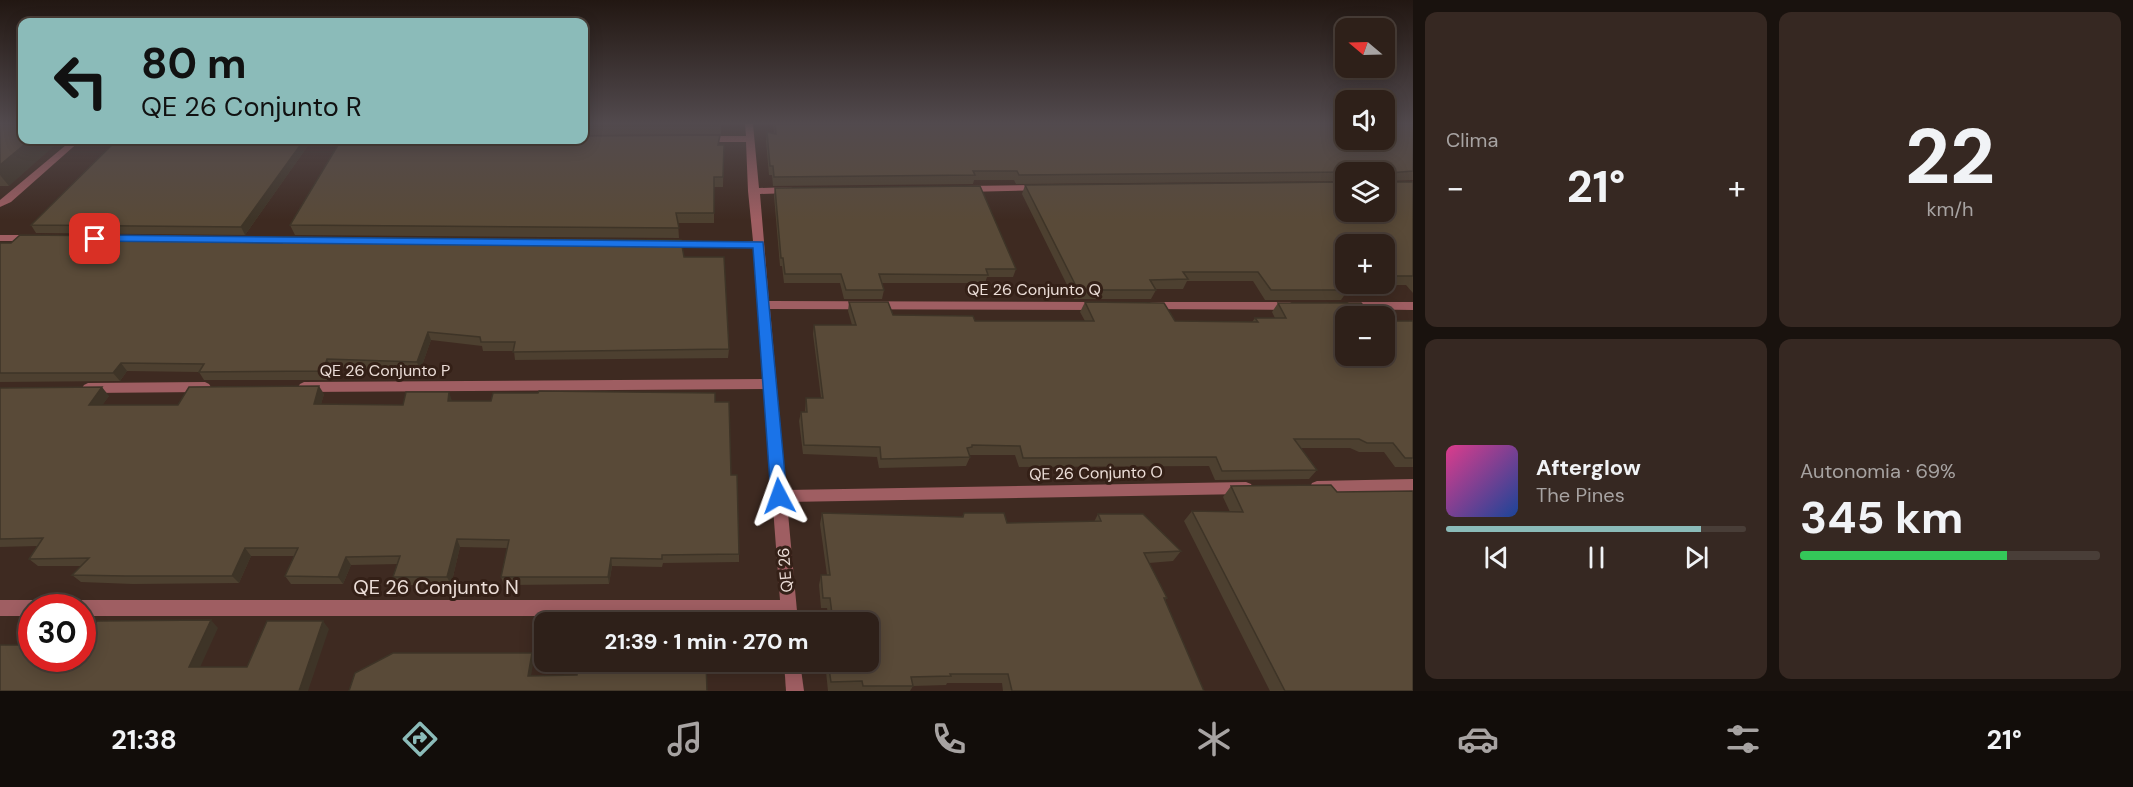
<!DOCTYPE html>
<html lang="pt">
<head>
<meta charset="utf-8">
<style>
  :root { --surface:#2e2019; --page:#362822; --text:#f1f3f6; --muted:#a7a3a2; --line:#493e38; --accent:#8bbbb9 }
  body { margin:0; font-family:"DM Sans",sans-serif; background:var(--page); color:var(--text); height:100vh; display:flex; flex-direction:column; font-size:22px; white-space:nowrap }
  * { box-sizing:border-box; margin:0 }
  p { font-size:20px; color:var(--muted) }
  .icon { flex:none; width:33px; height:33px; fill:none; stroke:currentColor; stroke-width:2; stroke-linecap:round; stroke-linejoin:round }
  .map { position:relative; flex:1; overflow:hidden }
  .sheet { display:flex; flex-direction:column; gap:12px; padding:12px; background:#19120e; width:720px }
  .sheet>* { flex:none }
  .guide { position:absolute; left:18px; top:18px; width:570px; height:126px; border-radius:12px; box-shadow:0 3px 15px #0003,0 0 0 2px var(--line); background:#8bbbb9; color:#111; overflow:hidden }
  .needle { width:39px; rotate:289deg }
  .buttons { position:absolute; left:1335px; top:18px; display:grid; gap:12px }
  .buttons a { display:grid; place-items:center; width:60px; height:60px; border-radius:12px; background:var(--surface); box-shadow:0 3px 15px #0003,0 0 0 2px var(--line); font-size:30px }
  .speed { position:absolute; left:18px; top:594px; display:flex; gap:12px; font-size:30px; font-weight:700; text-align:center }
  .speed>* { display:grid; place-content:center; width:78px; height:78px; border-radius:50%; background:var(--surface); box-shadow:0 3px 15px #0003,0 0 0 2px var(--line); line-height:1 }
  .speed .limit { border:9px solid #d22; background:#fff; color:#111 }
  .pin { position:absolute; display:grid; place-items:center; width:51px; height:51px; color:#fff; margin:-26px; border-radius:12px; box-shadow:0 3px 9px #0006 }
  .me { position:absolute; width:66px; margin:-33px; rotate:356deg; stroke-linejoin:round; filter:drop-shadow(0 0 4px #0008) }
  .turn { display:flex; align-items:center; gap:21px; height:126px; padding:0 24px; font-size:27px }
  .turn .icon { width:78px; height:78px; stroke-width:2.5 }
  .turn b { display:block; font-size:42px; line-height:51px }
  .big { font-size:45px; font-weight:700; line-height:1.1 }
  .sheet .tile { flex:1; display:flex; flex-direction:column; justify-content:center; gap:9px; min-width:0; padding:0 21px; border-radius:12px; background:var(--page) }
  .sheet .dial { align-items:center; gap:0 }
  .dial b { font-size:78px; line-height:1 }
  .song { display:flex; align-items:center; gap:18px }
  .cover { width:72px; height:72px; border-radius:9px; background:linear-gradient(135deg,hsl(330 70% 55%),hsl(220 70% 35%)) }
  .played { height:6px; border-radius:3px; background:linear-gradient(90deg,var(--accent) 85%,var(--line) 85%) }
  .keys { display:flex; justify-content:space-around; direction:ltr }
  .heat { display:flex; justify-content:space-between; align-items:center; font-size:33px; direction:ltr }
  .charge { height:9px; border-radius:4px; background:linear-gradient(90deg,#34c759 69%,var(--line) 0) }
  .sheet .tiles { flex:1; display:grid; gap:12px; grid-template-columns:repeat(2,1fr) }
  .trip { position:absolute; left:534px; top:612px; width:345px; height:60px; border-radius:12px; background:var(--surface); box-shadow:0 3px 15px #0003,0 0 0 2px var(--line); font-weight:700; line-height:60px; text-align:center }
  .menu { display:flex; height:96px; justify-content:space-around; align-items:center; background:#120d0a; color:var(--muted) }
  .menu .icon { width:42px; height:42px }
  .menu .current { color:var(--accent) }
  .menu b { font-size:27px; color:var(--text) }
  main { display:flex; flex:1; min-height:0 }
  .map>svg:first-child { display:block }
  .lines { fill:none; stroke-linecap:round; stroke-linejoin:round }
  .lane { fill:#9f5e62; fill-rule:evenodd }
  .street { fill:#9f5e62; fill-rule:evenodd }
  .wall { fill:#4d4030; fill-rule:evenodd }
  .shaded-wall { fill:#3e3427 }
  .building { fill:#594a38; stroke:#3e3427; stroke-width:1.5 }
  .route { fill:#1a73e8; stroke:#114b97; stroke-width:1.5 }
  .labels { text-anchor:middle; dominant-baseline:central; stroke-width:6; stroke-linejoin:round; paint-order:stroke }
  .street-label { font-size:16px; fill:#ebddd7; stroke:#342017 }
  .near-street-label { font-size:20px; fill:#ebddd7; stroke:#342017 }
</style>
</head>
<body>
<main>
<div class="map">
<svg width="1413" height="691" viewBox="0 0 1413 691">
  <rect width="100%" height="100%" fill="#3e2a21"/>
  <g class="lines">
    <polygon class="lane" points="72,140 81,140 11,202 0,207 0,200"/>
    <g class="street">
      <polygon points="745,124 753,124 759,188 791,187 796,190 791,193 760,194 769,301 1098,302 1104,306 1098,310 770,309 786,490 1246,482 1251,484 1253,488 1251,492 1246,494 787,502 798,622 782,622 781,616 82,616 82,608 74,608 76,603 82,600 780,600 764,389 304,392 300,390 298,387 300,384 304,382 764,379 754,247 667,247 662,244 667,241 753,241 748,191 746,142 703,142 699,139 703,136 746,136"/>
      <polygon points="286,140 357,140 360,142 356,145 289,145 285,142"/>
      <polygon points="1040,185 1043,186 1043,190 965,192 960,189 965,186"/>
      <polygon points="0,235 31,235 36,238 31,241 0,241"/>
      <polygon points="220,237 298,238 303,241 298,244 216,242 215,240"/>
      <polygon points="1151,302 1290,302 1296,306 1290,310 1147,309 1145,306"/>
      <polygon points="1349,302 1413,302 1413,310 1345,309 1343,306"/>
      <polygon points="205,382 209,384 211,387 209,390 205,392 88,393 84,391 82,388 84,385 88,383"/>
      <polygon points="1413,479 1413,491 1317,493 1312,491 1310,487 1312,483 1317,481"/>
      <polygon points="0,600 32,600 38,603 40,608 32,608 32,616 0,616"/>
      <polygon points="784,662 800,662 804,691 786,691"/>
    </g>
  </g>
  <g class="wall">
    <polygon points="0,124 9,186 0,186"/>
    <polygon points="584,124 721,124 721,134 584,135"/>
    <path d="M 773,124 L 1413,124 L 1413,180 L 1389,181 L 1391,182 L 1413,182 L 1413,293 L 1406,285 L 1344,285 L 1348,290 L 1341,300 L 1265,300 L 1253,281 L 1187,281 L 1183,289 L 1155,289 L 1156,290 L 1151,299 L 1074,299 L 1022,194 L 1025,185 L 1346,212 L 1384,172 L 1346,172 L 1346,181 L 1016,184 L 1014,180 L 974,180 L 973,184 L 773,186 L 772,175 L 769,175 L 766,141 L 767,132 L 774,133 ZM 1346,244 L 1384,244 L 1384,284 L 1346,284 Z"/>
    <polygon points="117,140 149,140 147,141 307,147 245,235 36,233 31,225"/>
    <polygon points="719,145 724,145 723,187 714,187 714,223 678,223 679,238 295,235 290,225"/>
    <polygon points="775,188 1016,269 1013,277 987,277 985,283 881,283 884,290 882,299 844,299 840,283 784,283 782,266 780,266 774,196"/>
    <polygon points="236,242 684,257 729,349 728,358 515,360 514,351 483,351 482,346 431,340 420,371 331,367 327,380 204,380 199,372 127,371 120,381 0,382 0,243"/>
    <polygon points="849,302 893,315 975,321 1085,321 1080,312 1085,302 1175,321 1252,322 1255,318 1275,318 1272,312 1278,303 1346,356 1413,321 1413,467 1395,467 1384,452 1359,452 1350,448 1301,448 1317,470 1309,479 1215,480 1209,466 1019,467 1015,455 969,455 970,457 966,466 879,468 877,457 803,454 799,421 801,412 805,412 806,398 821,398 813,334 814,325 852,325 848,311"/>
    <polygon points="0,388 109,396 102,405 178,405 324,394 321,404 356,405 403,405 452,401 715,402 731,475 739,554 739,562 663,563 662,567 612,566 609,584 504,585 501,577 507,548 460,547 451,585 398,585 393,577 398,564 351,565 343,584 291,584 285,576 294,556 251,556 239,583 133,584 81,582 72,575 81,566 38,566 29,559 37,546 0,547"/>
    <polygon points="1231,486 1413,691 1270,691 1184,521 1192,511 1230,512 1223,497"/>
    <polygon points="822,513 962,517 964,513 1007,523 1094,522 1098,514 1181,551 1173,561 1149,563 1167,598 1165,600 1204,691 1003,691 1002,683 947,683 946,685 913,686 910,691 828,691 825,662 868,662 868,622 829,622 827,608 821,608 819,585 821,575 827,575 820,524"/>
  </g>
  <g class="shaded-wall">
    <polygon points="30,140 61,140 9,186 0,175 0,165"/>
    <polygon points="304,140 307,147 245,235 241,227"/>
    <polygon points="233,237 238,245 229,242"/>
    <polygon points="428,332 431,340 420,371 417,362"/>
    <polygon points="327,359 331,367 327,380 323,371"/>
    <polygon points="121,363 127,371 120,381 113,373"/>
    <polygon points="319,386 324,394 319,412 314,404"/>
    <polygon points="102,387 109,396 96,414 89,405"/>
    <polygon points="449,392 452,401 451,409 448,401"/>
    <polygon points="457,539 460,547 451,585 447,577"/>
    <polygon points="245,548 251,556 239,583 232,576"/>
    <polygon points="346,557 351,565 343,584 338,577"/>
    <polygon points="611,558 612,566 609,584 608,577"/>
    <polygon points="211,620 218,628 197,674 189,667"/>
    <polygon points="323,621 329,629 308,691 299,691"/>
    <polygon points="532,653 534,659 530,682 528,676"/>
  </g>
  <g class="building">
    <polygon points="0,124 22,124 22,140 30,140 0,165"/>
    <polygon points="584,124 721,124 721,125 584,126"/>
    <polygon points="775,124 1346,124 1346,140 1384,140 1384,124 1413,124 1413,171 1389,173 1388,180 1391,182 1413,182 1413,276 1384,276 1384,244 1346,244 1346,276 1335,276 1348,290 1271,290 1258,272 1183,272 1188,279 1150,280 1156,290 1078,290 1025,185 1346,182 1346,212 1384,212 1384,172 1352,172 1019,175 1017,171 973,171 975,175 774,177 773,166 770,166 767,132 776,134"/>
    <polygon points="720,135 718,145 724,145 723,177 714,177 714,213 676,213 679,228 290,225 341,140 584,140 584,136"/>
    <polygon points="117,140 145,140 147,141 304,140 241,227 31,225"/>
    <polygon points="980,186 1016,269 986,269 988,275 879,274 884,290 846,290 841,274 785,274 783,258 781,258 775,188"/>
    <polygon points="20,235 233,237 229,242 282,243 285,237 681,240 684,257 724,257 729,349 513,352 515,342 481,342 480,337 428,332 417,362 327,359 323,371 199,372 204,364 121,363 113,373 0,373 0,243 11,243"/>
    <polygon points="849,302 888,302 893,315 973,316 975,321 1094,321 1085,302 1164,303 1175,321 1258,322 1255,318 1286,318 1278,303 1361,303 1373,316 1346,316 1346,356 1384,356 1384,321 1413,321 1413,458 1405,458 1393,443 1367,443 1359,439 1294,439 1317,470 1222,471 1216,457 1023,458 1020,446 972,445 972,447 967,448 970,457 881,459 880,447 804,445 801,412 807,412 806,398 823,398 814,325 856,325"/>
    <polygon points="319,386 314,404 403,405 406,392 449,392 448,401 491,401 493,393 538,393 539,391 715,393 715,402 729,402 731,475 737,475 739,554 662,555 662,559 611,558 608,577 501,577 509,540 457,539 447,577 393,577 400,556 346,557 338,577 285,576 298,548 245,548 232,576 125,576 72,575 89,558 29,559 43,538 0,539 0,388 102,387 89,405 178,405 189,387"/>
    <polygon points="1331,485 1337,492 1413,491 1413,691 1285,691 1192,511 1243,512 1231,486"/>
    <polygon points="822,513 963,517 964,513 1004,513 1007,523 1101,521 1098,514 1143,514 1181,551 1144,553 1167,598 1164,598 1204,691 1012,691 1008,674 950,674 951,676 911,677 913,686 863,686 862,681 831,682 828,662 868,662 868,622 833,622 830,598 823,598 821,575 830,575"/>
    <polygon points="211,620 189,667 247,667 267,621 323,621 299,691 0,691 0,645 32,645 32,658 82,658 82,644 84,644 97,621"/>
    <polygon points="393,653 532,653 528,676 577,675 579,662 706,662 707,691 349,691 355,673"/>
  </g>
  <linearGradient id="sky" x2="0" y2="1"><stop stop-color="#221712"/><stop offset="0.56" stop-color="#524a4e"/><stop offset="1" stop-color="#524a4e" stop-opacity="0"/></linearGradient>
  <rect width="1413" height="220" fill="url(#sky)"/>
  <polygon class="route" points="95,235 763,242 787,496 785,500 779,502 773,500 771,496 753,248 91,241 89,239"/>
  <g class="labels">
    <g class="street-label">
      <text x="1034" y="289">QE 26 Conjunto Q</text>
      <text x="385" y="370">QE 26 Conjunto P</text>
      <text transform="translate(1096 473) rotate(-1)">QE 26 Conjunto O</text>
      <text transform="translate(785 570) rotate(-95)">QE 26</text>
    </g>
    <g class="near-street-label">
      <text x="436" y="587">QE 26 Conjunto N</text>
    </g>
  </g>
</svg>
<div class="buttons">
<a><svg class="needle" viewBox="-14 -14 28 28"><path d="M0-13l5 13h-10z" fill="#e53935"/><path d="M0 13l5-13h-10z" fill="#a7a3a2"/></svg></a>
<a><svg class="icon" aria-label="sound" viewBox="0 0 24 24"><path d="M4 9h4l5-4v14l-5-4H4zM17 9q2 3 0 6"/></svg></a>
<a><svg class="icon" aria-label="layers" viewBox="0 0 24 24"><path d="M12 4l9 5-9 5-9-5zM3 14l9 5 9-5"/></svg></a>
<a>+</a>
<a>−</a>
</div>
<div class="speed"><div class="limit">30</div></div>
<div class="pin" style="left:95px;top:239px;background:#d93025"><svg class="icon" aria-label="arrive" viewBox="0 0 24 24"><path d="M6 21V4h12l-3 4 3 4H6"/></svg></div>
<svg class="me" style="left:779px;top:496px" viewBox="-20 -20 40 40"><path d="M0-17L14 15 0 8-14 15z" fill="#1a73e8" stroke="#fff" stroke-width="4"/></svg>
<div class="trip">21:39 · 1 min · 270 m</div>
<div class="guide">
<div class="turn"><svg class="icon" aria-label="left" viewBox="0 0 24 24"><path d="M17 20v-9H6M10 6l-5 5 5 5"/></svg><div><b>80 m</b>QE 26 Conjunto R</div></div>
</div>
</div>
<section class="sheet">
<div class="tiles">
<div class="tile"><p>Clima</p>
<div class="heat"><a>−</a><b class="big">21°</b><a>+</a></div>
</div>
<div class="tile dial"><b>22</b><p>km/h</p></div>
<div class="tile">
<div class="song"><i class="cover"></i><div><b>Afterglow</b><p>The Pines</p></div></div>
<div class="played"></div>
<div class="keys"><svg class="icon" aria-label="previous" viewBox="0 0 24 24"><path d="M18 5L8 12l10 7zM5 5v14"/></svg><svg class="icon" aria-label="pause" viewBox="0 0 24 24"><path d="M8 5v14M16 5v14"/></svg><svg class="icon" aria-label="next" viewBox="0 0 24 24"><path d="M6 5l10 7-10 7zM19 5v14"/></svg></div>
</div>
<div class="tile"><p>Autonomia · 69%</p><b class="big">345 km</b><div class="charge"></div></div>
</div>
</section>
</main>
<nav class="menu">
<b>21:38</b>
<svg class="icon current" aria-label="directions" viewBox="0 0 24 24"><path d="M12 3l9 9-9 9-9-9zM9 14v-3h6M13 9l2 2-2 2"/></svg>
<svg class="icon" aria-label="music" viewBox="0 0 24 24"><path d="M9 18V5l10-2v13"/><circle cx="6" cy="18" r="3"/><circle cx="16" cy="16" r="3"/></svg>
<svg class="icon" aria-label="phone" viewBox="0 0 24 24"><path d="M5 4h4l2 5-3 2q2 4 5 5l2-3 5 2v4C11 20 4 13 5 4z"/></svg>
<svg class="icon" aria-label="climate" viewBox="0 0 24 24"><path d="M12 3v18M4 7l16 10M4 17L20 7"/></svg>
<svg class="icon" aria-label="car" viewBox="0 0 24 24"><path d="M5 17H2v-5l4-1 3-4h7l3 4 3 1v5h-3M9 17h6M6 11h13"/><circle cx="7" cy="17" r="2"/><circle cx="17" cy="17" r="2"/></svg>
<svg class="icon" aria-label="filters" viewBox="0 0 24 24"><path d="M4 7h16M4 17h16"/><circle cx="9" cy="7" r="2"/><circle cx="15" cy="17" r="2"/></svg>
<b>21°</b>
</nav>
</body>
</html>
